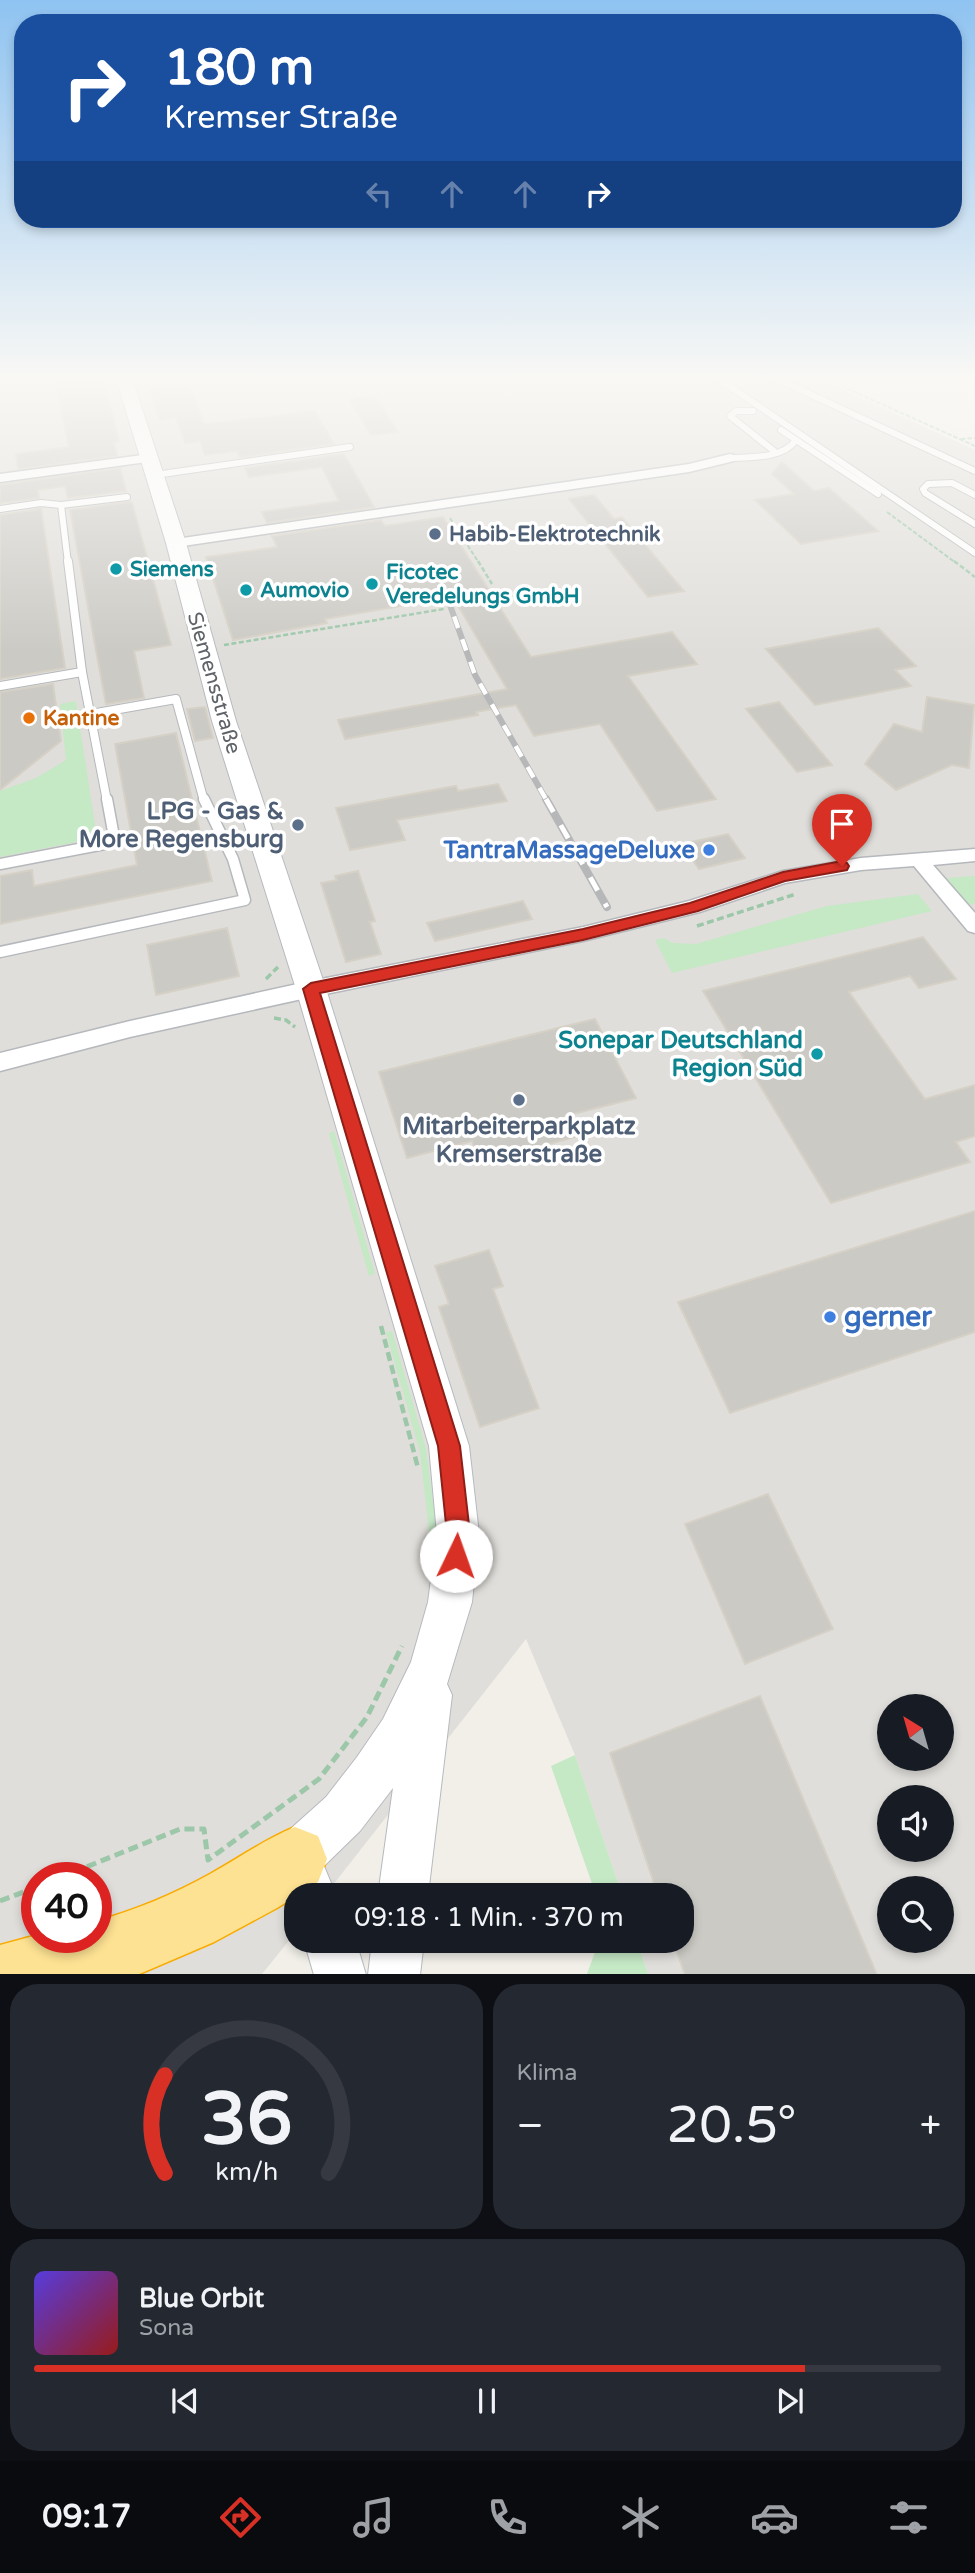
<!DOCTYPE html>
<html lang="de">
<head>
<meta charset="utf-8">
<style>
  :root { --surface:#171b24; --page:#242831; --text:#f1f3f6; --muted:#9ea1a6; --line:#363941; --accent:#d93025 }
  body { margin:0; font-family:"Varela Round",sans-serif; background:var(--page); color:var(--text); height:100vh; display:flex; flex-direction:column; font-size:26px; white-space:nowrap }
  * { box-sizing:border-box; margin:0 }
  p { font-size:23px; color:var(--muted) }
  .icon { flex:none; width:38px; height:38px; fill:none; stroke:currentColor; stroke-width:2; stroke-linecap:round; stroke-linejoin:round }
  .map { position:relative; height:1974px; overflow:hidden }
  .details { display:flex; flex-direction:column; gap:10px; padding:10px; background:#0d0f14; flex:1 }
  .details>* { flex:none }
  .hud { position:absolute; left:14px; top:14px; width:948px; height:214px; border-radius:28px; box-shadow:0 4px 10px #0003; background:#1a4fa0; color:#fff; overflow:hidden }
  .needle { width:46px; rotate:323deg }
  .tools { position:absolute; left:877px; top:1694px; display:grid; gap:14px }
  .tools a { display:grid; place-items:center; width:77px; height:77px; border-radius:50%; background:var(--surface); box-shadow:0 4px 10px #0003; font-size:35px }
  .speed { position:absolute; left:21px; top:1862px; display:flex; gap:14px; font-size:35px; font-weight:700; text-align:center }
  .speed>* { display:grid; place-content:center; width:91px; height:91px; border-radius:50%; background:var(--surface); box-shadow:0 4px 10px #0003; line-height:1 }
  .speed .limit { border:10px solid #d22; background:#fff; color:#111 }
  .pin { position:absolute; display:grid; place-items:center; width:60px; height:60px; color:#fff; margin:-72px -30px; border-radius:50% 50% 50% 0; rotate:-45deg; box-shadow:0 0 7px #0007 }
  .pin .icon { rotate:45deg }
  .me { position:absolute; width:77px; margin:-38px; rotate:3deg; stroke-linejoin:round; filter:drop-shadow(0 0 5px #0008) }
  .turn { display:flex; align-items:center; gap:24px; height:147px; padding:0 35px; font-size:32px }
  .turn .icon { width:91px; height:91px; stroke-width:2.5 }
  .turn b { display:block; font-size:49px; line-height:60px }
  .lanes { display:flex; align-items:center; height:66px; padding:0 35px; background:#0003; justify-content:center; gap:35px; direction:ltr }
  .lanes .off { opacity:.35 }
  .big { font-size:52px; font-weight:600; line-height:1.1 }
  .details .widget { flex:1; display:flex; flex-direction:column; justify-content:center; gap:10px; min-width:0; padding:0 24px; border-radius:28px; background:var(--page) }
  .details .dial { align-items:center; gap:0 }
  .dial svg { height:182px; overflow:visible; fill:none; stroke:var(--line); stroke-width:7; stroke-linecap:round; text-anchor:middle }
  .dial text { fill:var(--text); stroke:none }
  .song { display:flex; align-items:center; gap:21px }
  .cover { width:84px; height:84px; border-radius:10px; background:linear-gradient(135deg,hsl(250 70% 55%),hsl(0 70% 35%)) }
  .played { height:7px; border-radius:4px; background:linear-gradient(90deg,var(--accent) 85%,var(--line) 85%) }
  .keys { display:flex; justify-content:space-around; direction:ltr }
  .heat { display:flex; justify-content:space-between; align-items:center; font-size:38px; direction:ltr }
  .details .tiles { flex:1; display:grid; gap:10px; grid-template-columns:1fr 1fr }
  .widget:last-child { grid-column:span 2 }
  .trip { position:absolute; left:284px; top:1883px; width:410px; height:70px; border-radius:28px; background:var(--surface); box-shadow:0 4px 10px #0003; font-weight:600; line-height:70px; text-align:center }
  .dock { display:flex; height:112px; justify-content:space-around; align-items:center; background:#090b0e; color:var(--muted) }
  .dock .icon { width:49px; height:49px }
  .dock .current { color:var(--accent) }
  .dock b { font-size:32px; color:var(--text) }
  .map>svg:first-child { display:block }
  .industrial { fill:#e0deda; fill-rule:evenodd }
  .green { fill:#c5e8c5 }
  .building { fill:#cccac5; stroke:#d6d1c6; stroke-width:2 }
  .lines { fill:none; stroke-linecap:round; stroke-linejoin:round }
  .lane-far2-casing { stroke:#b5b8bc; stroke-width:8 }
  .lane-far1-casing { stroke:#b5b8bc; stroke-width:10 }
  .lane-casing { stroke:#b5b8bc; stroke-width:13 }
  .street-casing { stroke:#b5b8bc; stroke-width:3 }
  .secondary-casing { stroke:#b6babf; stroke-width:2 }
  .highway-casing { stroke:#f9ab00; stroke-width:3 }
  .path-far4 { stroke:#9cc7a9; stroke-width:2; stroke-dasharray:4.5 2; stroke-linecap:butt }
  .path-far3 { stroke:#9cc7a9; stroke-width:2.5; stroke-dasharray:5 2.5; stroke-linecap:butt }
  .path-far2 { stroke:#9cc7a9; stroke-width:3.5; stroke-dasharray:7 3.5; stroke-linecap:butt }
  .path-far1 { stroke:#9cc7a9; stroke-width:4.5; stroke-dasharray:9 4.5; stroke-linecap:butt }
  .path { stroke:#9cc7a9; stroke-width:5; stroke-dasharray:10 5; stroke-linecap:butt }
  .lane-far2 { stroke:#fff; stroke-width:6 }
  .lane-far1 { stroke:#fff; stroke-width:8 }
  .lane { stroke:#fff; stroke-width:10 }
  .street { fill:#fff; fill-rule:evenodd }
  .secondary { fill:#fff; fill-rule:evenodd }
  .highway { fill:#fde293; fill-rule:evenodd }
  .rail-far1-casing { stroke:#b6b7b8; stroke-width:6 }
  .rail-casing { stroke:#b6b7b8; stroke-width:8 }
  .rail-far1 { stroke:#fff; stroke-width:4.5; stroke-dasharray:12; stroke-linecap:butt }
  .rail { stroke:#fff; stroke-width:5; stroke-dasharray:15; stroke-linecap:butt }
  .route { fill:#d93025; stroke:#8d1f18; stroke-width:2 }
  .service-dot { fill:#5c6f8a; stroke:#fff; stroke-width:2.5 }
  .culture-dot { fill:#0f9aa8; stroke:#fff; stroke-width:2.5 }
  .food-dot { fill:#e8710a; stroke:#fff; stroke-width:2.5 }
  .shop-dot { fill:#3f7fe0; stroke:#fff; stroke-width:2.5 }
  .labels { text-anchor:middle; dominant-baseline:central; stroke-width:7; stroke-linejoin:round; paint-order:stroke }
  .far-service-label { font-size:21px; font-weight:bold; fill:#4e5e75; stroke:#fff; text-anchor:start }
  .far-culture-label { font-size:21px; font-weight:bold; fill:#0d838f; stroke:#fff; text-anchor:start }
  .far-street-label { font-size:21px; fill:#5f6368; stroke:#fff }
  .far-food-label { font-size:21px; font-weight:bold; fill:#c56008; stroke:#fff; text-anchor:start }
  .service-label { font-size:24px; font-weight:bold; fill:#4e5e75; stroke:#fff; text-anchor:end }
  .shop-label { font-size:24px; font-weight:bold; fill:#366cbe; stroke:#fff; text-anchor:end }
  .culture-label { font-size:24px; font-weight:bold; fill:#0d838f; stroke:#fff; text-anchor:end }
  .near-shop-label { font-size:28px; font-weight:bold; fill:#366cbe; stroke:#fff; text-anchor:start }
</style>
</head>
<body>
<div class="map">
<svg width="975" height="1975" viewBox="0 0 975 1975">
  <rect width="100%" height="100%" fill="#f1efe8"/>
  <path class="industrial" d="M 0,375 L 810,375 L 975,450 L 975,1974 L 648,1974 L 637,1941 L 681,1941 L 681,1895 L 622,1895 L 575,1755 L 526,1639 L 325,1895 L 296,1895 L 296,1932 L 262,1974 L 0,1974 ZM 889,1706 L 942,1706 L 942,1759 L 889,1759 ZM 889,1797 L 942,1797 L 942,1850 L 889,1850 ZM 37,1878 L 96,1878 L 96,1937 L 37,1937 ZM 889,1888 L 942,1888 L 942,1941 L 889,1941 Z"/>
  <g class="green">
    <polygon points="76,701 97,838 0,857 0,791 36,778 66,760 60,704"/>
    <polygon points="975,876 975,904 968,905 947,878"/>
    <polygon points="918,894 932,911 672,973 655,940 664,938 672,943 696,944 827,906"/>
    <polygon points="334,1131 375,1274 369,1276 329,1133"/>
    <polygon points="392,1331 426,1449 438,1541 430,1540 420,1452 386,1332"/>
    <polygon points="575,1755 622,1895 596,1895 551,1766"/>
    <polygon points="599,1941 637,1941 648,1974 587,1974"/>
  </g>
  <g class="building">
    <polygon points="54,375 102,375 119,441 114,442 117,456 18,469 16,454 69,447"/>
    <polygon points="190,385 204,424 315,411 334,444 240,457 237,451 205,455 200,441 185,443 176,418 160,420 150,389"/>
    <polygon points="375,396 398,432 371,435 349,399"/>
    <polygon points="344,454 374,507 267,523 262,512 339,501 322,467 249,477 245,468"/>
    <polygon points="782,462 814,491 829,488 878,531 801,544 755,500 794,494 772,474"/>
    <polygon points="120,468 126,491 68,498 65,486 38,490 39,498 0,503 0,485"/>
    <polygon points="594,495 614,519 622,517 684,591 648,597 569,499"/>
    <polygon points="129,502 132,503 171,645 134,651 144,698 106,704 70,510"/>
    <polygon points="41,509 65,668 0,679 0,515"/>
    <polygon points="443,517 531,657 672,632 697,664 628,676 716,799 657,811 600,724 534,736 516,705 476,712 478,715 345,739 338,720 507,689 453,597 325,619 327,623 233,640 206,557 277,547 272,536 381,520 385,526"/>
    <polygon points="878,628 916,666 895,670 911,686 815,705 766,649"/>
    <polygon points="53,684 61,741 0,790 0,692"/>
    <polygon points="927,697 974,705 969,768 952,765 896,790 865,764 894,724 922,732"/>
    <polygon points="779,702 815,745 832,765 797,772 746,709"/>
    <polygon points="205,707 213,738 195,741 187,709"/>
    <polygon points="176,733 212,881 0,924 0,876 32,870 34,886 137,865 115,744"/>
    <polygon points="498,784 507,801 397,820 405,840 350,850 336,808 456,786 458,791"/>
    <polygon points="728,834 745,858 699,869 682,844"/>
    <polygon points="358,871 375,921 370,922 381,954 346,962 321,883 337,880 335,876"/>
    <polygon points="523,901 532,919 435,941 427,923"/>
    <polygon points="227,928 239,976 156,995 147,945"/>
    <polygon points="923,937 956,979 919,988 910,976 849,992 925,1099 975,1085 975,1136 956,1142 970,1162 831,1203 703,991"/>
    <polygon points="595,1019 636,1098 565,1116 574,1137 480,1163 472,1141 407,1158 379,1072"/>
    <polygon points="975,1211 975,1332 730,1413 678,1302"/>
    <polygon points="489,1250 503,1286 493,1289 539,1408 480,1427 439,1307 449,1304 435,1266"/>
    <polygon points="768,1494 833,1629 745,1664 685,1524"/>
    <polygon points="760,1696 877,1975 685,1975 673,1941 681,1941 681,1895 658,1895 610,1753"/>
  </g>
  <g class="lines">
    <g class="lane-far2-casing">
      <g id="lane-far2">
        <polyline points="713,375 975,553"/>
        <polyline points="769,375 975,471"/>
        <polyline points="753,411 736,411 730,416 774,451"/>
        <polyline points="781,430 878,494"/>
        <path d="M 730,458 C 750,457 783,459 796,440"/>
        <polyline points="155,475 350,447"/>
        <polyline points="975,495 952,483 928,484 923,489 925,493 975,524"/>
        <polyline points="61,505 127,497"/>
        <polyline points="0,509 41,503 61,505 68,563"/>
      </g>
    </g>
    <g class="lane-far1-casing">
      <g id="lane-far1">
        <polyline points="68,561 82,672 107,801"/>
        <polyline points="0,686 82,672"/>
        <polyline points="91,714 176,699 204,801"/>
      </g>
    </g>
    <g class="lane-casing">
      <g id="lane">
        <polyline points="0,864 115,842 107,799"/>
        <polyline points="0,952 245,900 233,859 204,799"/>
      </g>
    </g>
    <g class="street-casing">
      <g id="street">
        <polygon points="150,454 156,458 154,461 0,482 0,474"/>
        <polygon points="730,454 734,455 734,461 689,472 176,547 169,543 176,539 689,464"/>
        <polygon points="975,849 975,861 933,865 975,913 975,933 968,931 914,866 861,870 785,883 700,912 583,941 311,997 130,1037 0,1071 0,1053 130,1021 311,981 583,927 689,901 783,871 861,858"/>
      </g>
    </g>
    <g class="secondary-casing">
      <g id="secondary">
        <polygon points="115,375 131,375 186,543 236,721 326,989 469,1446 479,1534 472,1602 447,1684 452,1695 428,1895 378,1895 393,1788 360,1831 324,1866 336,1895 296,1895 296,1914 293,1913 270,1859 277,1841 326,1797 357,1757 383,1719 411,1662 428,1602 437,1534 429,1446 296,989 212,721 166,543"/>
        <polygon points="304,1941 356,1941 366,1975 314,1975"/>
        <polygon points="372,1941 424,1941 420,1975 368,1975"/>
      </g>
    </g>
    <g class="highway-casing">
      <path id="highway" d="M 295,1827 L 318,1836 L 327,1859 L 318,1882 L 277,1908 L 214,1942 L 137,1975 L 0,1975 L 0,1945 L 37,1935 L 37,1937 L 96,1937 L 96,1921 C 136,1910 174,1894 210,1874 C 239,1858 265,1839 295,1827 Z"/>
    </g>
    <g class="path-far4">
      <polyline points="817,375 975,446"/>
      <polyline points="961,439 975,438"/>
      <polyline points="887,512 956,563"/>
      <polyline points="450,518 479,563"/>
    </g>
    <g class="path-far3">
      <polyline points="478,561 492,584"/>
      <polyline points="954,561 975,577"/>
      <polyline points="224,645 444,609"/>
    </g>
    <g class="path-far2">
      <polyline points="697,926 796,894"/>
      <polyline points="266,979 278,967"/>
      <polyline points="274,1018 286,1020 295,1027"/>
    </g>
    <polyline class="path-far1" points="381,1326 418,1468"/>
    <g class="path">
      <polyline points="59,1878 180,1829 204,1829 208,1860 319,1779 367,1717 402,1646"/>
      <polyline points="0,1901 37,1887"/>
    </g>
    <use href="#lane-far2" class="lane-far2"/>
    <use href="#lane-far1" class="lane-far1"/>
    <use href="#lane" class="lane"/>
    <use href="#street" class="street"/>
    <use href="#secondary" class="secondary"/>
    <use href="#highway" class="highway"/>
    <g class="rail-far1-casing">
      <polyline id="rail-far1" points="446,594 475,675 547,801"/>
    </g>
    <g class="rail-casing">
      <polyline id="rail" points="546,799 607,907"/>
    </g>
    <use href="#rail-far1" class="rail-far1"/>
    <use href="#rail" class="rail"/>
  </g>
  <linearGradient id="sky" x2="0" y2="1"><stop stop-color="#8fc3f1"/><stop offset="0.58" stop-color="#f9f8f5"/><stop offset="1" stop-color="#f9f8f5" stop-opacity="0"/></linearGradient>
  <rect width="975" height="652" fill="url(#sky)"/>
  <polygon class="route" points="842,861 847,863 849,866 847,870 785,881 698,911 583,940 320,993 460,1446 470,1534 464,1565 456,1568 447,1565 444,1556 447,1534 438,1446 303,989 311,983 583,929 690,903 783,872"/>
  <g class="service-dot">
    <circle cx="435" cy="534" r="7"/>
    <circle cx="298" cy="825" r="7"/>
    <circle cx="519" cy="1100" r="7"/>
  </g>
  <g class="culture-dot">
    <circle cx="116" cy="569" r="7"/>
    <circle cx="372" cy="584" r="7"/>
    <circle cx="246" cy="590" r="7"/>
    <circle cx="817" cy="1054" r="7"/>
  </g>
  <circle class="food-dot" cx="29" cy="718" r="7"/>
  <g class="shop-dot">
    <circle cx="709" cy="850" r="7"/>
    <circle cx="830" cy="1317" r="7"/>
  </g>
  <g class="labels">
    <g class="far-service-label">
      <text x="449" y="534">Habib-Elektrotechnik</text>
    </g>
    <g class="far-culture-label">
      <text x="130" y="569">Siemens</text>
      <text x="386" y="572">Ficotec<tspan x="386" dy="24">Veredelungs GmbH</tspan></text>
      <text x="260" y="590">Aumovio</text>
    </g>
    <g class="far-street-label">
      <text transform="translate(214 683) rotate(74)">Siemensstraße</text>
    </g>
    <g class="far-food-label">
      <text x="43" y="718">Kantine</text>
    </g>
    <g class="service-label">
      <text x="284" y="811">LPG - Gas &amp;<tspan x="284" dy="28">More Regensburg</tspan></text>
      <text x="519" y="1126" text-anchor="middle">Mitarbeiterparkplatz<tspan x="519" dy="28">Kremserstraße</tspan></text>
    </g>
    <g class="shop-label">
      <text x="695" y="850">TantraMassageDeluxe</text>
    </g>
    <g class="culture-label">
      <text x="803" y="1040">Sonepar Deutschland<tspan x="803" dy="28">Region Süd</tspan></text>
    </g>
    <g class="near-shop-label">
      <text x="844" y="1317">gerner</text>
    </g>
  </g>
</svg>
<div class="tools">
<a><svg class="needle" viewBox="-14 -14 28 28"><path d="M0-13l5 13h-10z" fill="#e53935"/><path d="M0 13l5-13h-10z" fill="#9ea1a6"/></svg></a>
<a><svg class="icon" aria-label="sound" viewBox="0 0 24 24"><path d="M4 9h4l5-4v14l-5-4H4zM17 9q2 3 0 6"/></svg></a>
<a><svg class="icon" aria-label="search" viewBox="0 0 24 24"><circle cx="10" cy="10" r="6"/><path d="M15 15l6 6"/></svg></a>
</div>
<div class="speed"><div class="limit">40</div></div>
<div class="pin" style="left:842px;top:866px;background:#d93025"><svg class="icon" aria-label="arrive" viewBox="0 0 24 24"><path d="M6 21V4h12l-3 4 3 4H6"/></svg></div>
<svg class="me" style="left:456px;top:1556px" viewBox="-20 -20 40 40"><circle r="19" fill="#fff"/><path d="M0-13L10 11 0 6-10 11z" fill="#d93025"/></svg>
<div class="trip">09:18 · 1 Min. · 370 m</div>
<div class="hud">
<div class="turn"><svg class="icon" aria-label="right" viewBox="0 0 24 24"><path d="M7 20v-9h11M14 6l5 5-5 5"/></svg><div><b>180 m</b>Kremser Straße</div></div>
<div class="lanes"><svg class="icon off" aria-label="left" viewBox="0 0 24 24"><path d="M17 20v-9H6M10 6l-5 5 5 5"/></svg><svg class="icon off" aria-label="ahead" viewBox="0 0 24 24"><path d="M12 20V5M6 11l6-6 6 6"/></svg><svg class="icon off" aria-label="ahead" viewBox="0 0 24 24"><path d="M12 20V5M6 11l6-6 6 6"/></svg><svg class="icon" aria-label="right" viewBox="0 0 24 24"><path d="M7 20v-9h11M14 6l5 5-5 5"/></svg></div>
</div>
</div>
<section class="details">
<div class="tiles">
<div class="widget dial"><svg viewBox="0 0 100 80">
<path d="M14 69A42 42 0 1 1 86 69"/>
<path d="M14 69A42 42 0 0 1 14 26" stroke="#d93025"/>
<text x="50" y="56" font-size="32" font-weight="700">36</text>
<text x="50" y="72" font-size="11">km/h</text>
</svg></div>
<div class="widget"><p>Klima</p>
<div class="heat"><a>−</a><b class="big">20.5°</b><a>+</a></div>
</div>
<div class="widget">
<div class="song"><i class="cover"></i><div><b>Blue Orbit</b><p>Sona</p></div></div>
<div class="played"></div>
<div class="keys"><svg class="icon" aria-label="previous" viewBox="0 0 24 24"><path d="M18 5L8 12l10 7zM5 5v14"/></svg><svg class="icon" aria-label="pause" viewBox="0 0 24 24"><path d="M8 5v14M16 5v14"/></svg><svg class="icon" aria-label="next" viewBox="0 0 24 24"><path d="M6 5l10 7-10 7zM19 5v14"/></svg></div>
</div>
</div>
</section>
<nav class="dock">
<b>09:17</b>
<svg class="icon current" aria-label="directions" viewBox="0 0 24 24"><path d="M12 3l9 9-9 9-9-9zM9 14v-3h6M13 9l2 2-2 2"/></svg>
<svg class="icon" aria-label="music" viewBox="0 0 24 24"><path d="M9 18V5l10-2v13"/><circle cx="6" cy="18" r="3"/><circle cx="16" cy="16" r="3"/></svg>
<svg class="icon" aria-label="phone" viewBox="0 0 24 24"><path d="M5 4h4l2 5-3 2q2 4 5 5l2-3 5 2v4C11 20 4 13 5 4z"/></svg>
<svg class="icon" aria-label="climate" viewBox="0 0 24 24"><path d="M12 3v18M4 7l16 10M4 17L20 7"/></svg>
<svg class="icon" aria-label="car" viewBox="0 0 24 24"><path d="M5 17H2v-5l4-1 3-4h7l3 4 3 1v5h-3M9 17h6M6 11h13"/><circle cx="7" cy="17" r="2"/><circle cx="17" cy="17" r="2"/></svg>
<svg class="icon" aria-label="filters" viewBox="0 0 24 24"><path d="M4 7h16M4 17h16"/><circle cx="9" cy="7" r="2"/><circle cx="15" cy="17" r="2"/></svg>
</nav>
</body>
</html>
